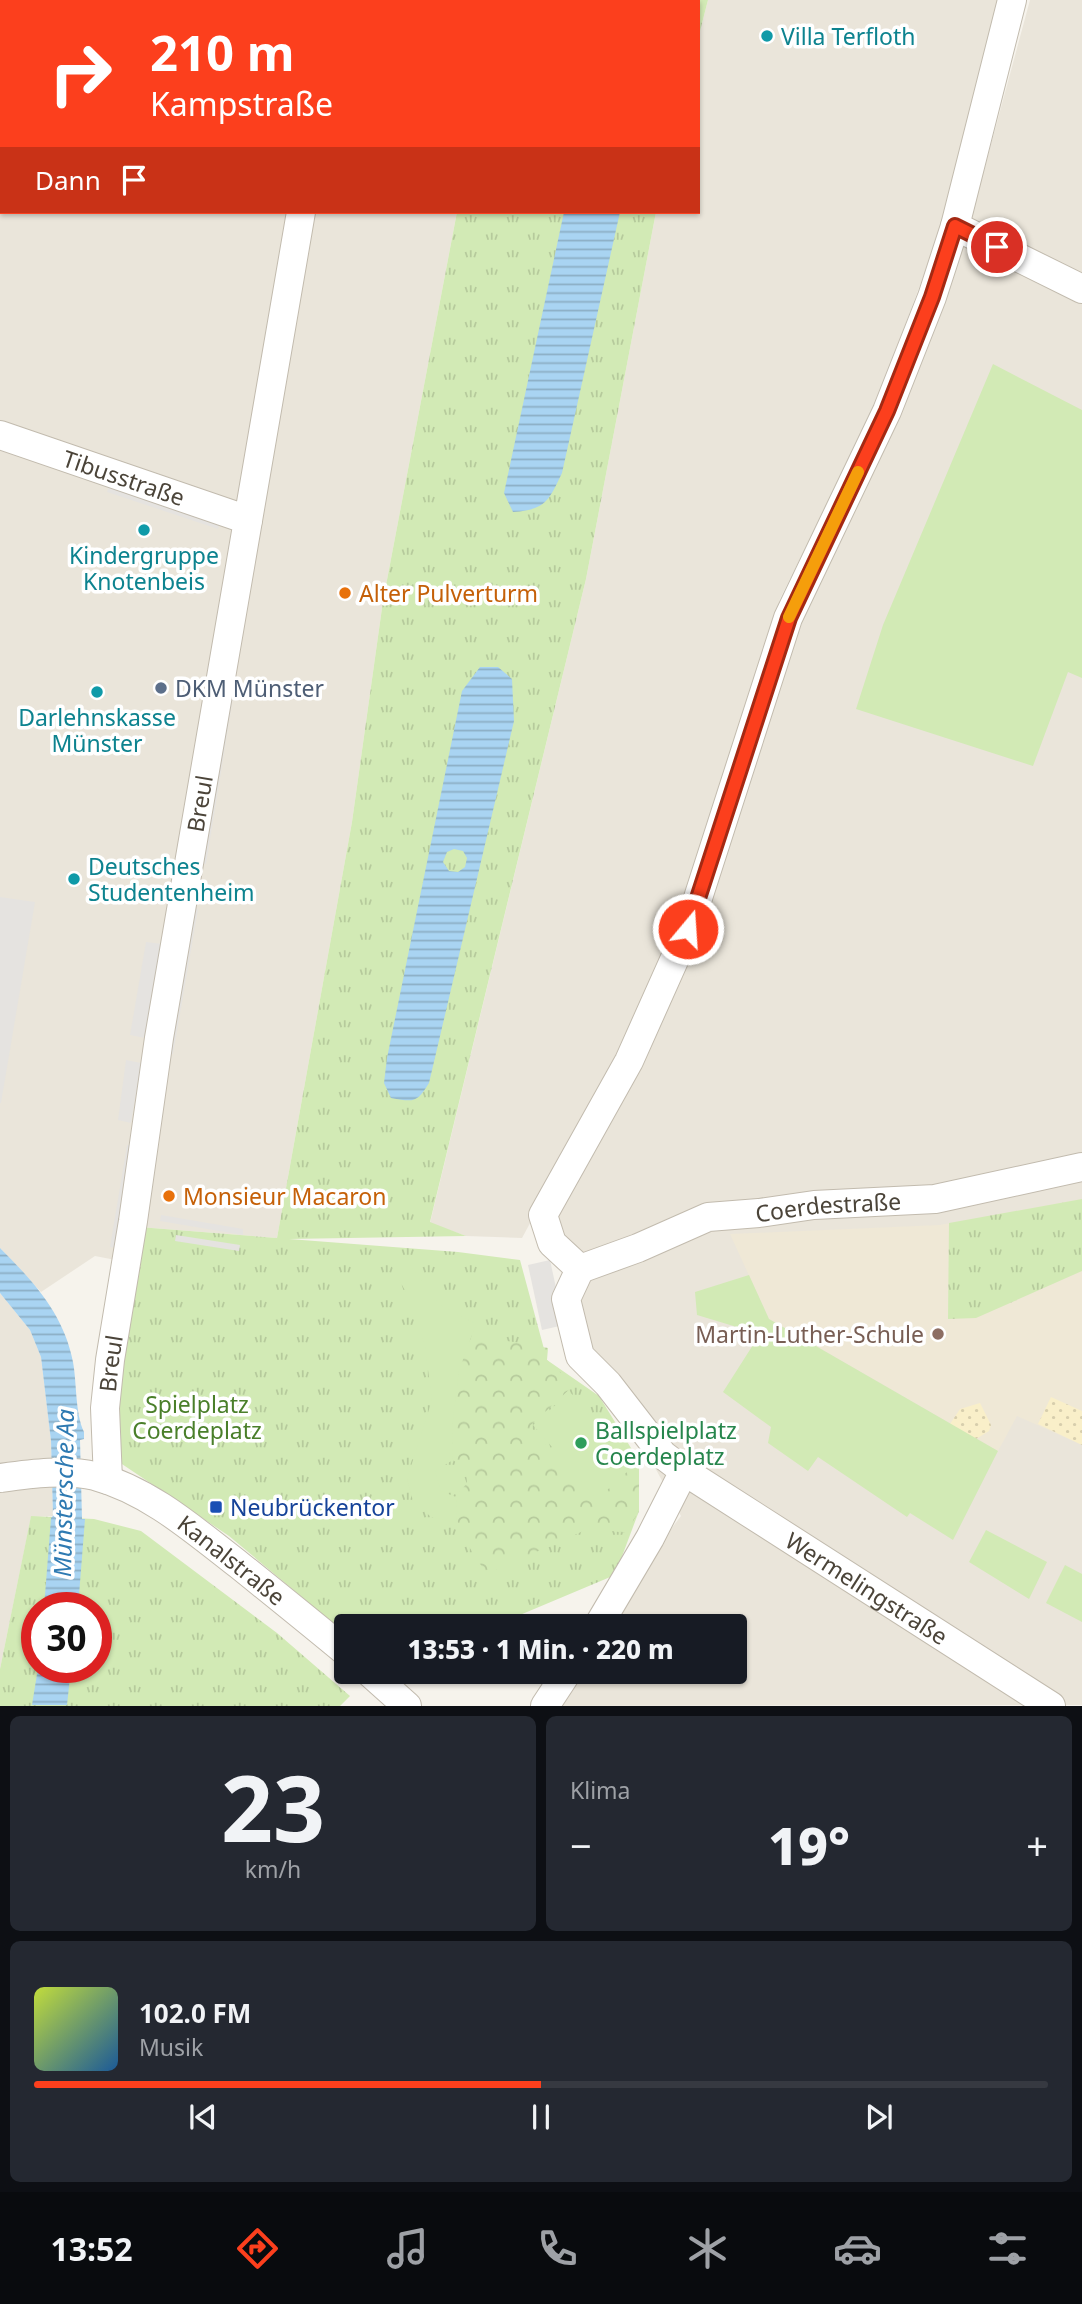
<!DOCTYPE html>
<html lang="de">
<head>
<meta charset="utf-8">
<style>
  :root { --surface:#171b24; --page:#242831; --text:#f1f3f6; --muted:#9ea1a6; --line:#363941; --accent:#fc3f1d }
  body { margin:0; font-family:"Noto Sans",sans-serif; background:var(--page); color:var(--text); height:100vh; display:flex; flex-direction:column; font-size:26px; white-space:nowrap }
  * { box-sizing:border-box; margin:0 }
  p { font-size:23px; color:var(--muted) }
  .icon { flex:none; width:38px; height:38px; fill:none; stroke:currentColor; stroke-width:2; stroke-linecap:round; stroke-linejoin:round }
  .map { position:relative; height:1706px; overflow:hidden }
  .side { display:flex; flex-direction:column; gap:10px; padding:10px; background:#0d0f14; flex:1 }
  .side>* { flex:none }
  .top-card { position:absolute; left:0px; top:0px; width:700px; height:214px; box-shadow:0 2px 5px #0004; background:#fc3f1d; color:#fff; overflow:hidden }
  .speed { position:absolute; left:21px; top:1592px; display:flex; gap:14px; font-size:35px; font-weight:700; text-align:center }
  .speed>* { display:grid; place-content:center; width:91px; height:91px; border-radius:50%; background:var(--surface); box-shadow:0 2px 5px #0004; line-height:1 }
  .speed .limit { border:10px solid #d22; background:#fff; color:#111 }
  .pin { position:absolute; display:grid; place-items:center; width:60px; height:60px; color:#fff; margin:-30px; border:4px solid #fff; border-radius:50%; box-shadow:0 2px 7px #0007 }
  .me { position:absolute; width:77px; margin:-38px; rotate:18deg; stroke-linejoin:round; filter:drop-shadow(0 0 5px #0008) }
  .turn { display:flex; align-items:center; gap:24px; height:147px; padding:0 35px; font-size:32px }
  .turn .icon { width:91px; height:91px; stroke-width:2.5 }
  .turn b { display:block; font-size:49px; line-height:60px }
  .then { display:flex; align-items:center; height:66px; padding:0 35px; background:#0003; gap:14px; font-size:26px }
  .big { font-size:52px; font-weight:800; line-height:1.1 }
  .side .widget { flex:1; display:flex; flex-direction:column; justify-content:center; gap:10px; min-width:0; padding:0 24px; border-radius:10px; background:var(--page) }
  .side .dial { align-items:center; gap:0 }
  .dial b { font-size:91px; line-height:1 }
  .song { display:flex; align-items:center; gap:21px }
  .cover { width:84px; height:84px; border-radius:10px; background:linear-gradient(135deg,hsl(70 70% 55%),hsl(210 70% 35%)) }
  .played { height:7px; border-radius:4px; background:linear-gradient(90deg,var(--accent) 50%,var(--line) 50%) }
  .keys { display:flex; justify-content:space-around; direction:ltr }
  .heat { display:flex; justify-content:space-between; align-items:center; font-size:38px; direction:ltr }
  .side .tiles { flex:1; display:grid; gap:10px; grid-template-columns:1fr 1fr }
  .widget:last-child { grid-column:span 2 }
  .trip { position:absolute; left:334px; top:1614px; width:413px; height:70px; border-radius:7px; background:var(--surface); box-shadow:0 2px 5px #0004; font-weight:800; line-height:70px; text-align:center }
  .menu { display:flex; height:112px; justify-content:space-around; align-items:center; background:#090b0e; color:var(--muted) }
  .menu .icon { width:49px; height:49px }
  .menu .active { color:var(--accent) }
  .menu b { font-size:32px; color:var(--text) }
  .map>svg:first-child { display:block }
  .residential { fill:#eae5da }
  .education { fill:#efe8d6 }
  .grass { fill:url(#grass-tufts); fill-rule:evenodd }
  .forest { fill:url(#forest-crowns) }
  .sand { fill:url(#sand-dots) }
  .garden { fill:#d2eab5 }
  .parking { fill:#e5e3e0 }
  .water { fill:url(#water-rules); fill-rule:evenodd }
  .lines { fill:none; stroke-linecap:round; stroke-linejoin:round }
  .minor-casing { stroke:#c2bbae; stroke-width:30 }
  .minor { stroke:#fff; stroke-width:28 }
  .route-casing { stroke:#a42913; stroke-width:18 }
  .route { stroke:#fc3f1d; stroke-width:12 }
  .slow { stroke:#f59e0b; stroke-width:12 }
  .culture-dot { fill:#0f9aa8; stroke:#fff; stroke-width:2.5 }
  .food-dot { fill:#e8710a; stroke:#fff; stroke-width:2.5 }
  .service-dot { fill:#5c6f8a; stroke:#fff; stroke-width:2.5 }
  .education-dot { fill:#8d6e63; stroke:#fff; stroke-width:2.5 }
  .leisure-dot { fill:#2e9e5b; stroke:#fff; stroke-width:2.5 }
  .transit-dot { fill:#1a4fb4; stroke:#fff; stroke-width:2.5 }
  .labels { text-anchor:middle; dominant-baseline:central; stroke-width:7; stroke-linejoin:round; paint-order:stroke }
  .culture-label { font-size:23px; fill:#0d838f; stroke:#fff; text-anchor:start }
  .street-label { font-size:23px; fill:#4b4439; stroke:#fff }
  .food-label { font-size:23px; fill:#c56008; stroke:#fff; text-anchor:start }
  .service-label { font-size:23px; fill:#4e5e75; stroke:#fff; text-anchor:start }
  .education-label { font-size:23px; fill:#785e54; stroke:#fff; text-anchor:end }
  .park-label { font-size:23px; fill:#4a7f2a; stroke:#fff }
  .leisure-label { font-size:23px; fill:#27864d; stroke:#fff; text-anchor:start }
  .transit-label { font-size:23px; fill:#164399; stroke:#fff; text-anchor:start }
  .water-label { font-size:24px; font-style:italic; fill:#2e7ab2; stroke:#fff }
</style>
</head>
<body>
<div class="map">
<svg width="1082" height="1706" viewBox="0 0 1082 1706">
  <defs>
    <pattern id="grass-tufts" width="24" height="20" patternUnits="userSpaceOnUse" patternTransform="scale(1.75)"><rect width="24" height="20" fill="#d2eab5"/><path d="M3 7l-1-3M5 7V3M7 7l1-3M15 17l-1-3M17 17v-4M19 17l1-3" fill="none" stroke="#b6ca9c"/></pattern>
    <pattern id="forest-crowns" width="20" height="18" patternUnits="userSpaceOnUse" patternTransform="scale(1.75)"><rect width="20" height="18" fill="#d2eab5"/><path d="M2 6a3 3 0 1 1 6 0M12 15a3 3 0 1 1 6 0" fill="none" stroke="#b6ca9c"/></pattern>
    <pattern id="sand-dots" width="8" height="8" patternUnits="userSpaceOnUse" patternTransform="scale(1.75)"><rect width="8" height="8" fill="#f9efc9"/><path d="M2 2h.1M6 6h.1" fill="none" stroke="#d7cead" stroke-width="1.8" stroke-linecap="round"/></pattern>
    <pattern id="water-rules" width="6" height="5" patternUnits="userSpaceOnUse" patternTransform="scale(1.75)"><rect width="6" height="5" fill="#a9d4f2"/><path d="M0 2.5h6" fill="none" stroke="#8caec5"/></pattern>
  </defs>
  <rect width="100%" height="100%" fill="#f6f3ec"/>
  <g class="residential">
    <polygon points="0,0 354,0 2,2 2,212 457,212 383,601 352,822 277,1238 139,1227 131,1263 95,1256 41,1292 0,1248"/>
    <polygon points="708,0 1005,0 941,229 873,411 780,599 678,924 622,1054 522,1238 466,1236 430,1223 586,579 656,212 698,212 698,39"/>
    <polygon points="1030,0 1082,0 1082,1705 536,1706 562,1671 735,1671 735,1626 597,1626 681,1516 582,1332 554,1213 759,745 830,542 973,211"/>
    <polygon points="0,1293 30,1330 41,1357 51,1441 53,1516 31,1517 0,1669"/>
  </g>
  <polygon class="education" points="1082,1199 1082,1445 1017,1416 998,1451 769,1319 730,1234 940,1225"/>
  <g class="grass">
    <polygon points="502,0 708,0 698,39 698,2 502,2"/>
    <polygon points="457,212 656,212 586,579 430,1222 466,1236 289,1239 458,1252 520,1260 547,1360 599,1396 639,1461 639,1511 615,1575 494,1626 346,1626 346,1634 229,1536 110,1456 139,1227 277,1238 352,822 383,601"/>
    <polygon points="1082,1199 1082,1271 976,1318 948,1319 949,1223"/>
    <path d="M 31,1516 L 94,1519 L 141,1531 L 277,1633 L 350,1696 L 340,1706 L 0,1706 L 0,1669 ZM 37,1608 L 96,1608 L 96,1668 L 37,1668 Z"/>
  </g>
  <path class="forest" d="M 476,1324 L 502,1340 L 548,1348 L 547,1360 L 574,1385 L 530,1426 L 594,1502 L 639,1461 L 639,1511 L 626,1533 L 590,1528 L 487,1574 C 474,1555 448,1520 457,1496 C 458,1492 464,1487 467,1483 L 466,1470 L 453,1460 L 452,1428 L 459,1370 Z"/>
  <g class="sand">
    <polygon points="1051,1397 1082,1411 1082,1445 1038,1424"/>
    <polygon points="980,1403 991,1425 989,1431 976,1439 950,1424 960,1409"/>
  </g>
  <g class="garden">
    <polygon points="993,364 1082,410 1082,678 1068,672 1033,766 856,709 883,625"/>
    <polygon points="391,1265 410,1265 439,1304 476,1324 459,1370 452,1428 453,1460 435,1471 441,1491 456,1497 457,1523 431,1517 413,1501 407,1479 432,1400 425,1347 408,1296"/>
    <polygon points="749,1275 769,1319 998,1451 953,1540 910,1513 907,1517 818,1457 808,1471 768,1443 771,1427 723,1392 760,1334 697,1315 695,1292"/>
    <polygon points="570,1392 632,1464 594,1496 533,1425"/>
    <polygon points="986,1530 1047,1562 1029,1599 969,1562"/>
    <polygon points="1065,1565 1082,1574 1082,1622 1046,1603"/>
  </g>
  <g class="parking">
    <polygon points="109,486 220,522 218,529 107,492"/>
    <polygon points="227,697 233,698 206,864 198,862"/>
    <polygon points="0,897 35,902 1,1103 0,1103"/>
    <polygon points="191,907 198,909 173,1054 166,1053"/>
    <polygon points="146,942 162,944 145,1038 130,1035"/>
    <polygon points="126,1060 141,1063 131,1123 118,1120"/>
    <polygon points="127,1145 134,1146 117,1248 110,1247"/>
    <polygon points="161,1215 243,1229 243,1235 160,1221"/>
    <polygon points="176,1235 240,1245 239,1251 175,1241"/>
    <polygon points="550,1260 564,1325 542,1330 528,1265"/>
  </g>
  <g class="water">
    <path d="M 564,212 L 620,212 L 562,473 C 549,500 546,510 513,512 L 504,493 Z"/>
    <path d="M 480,667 L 498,667 L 512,679 L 514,721 L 429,1083 C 417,1103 414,1102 391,1098 L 384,1083 L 387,1058 L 462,691 ZM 454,849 L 463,851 L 467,858 L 465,867 L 458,872 L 449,871 L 443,862 L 447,852 Z"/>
    <path d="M 0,1248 C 33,1281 64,1314 73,1362 C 77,1384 75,1413 84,1432 L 84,1439 L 80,1440 L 82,1519 L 85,1519 L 78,1608 L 44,1608 L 51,1518 L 53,1516 L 51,1441 L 41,1357 L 30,1330 L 0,1293 Z"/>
    <polygon points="38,1668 71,1668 67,1705 32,1705"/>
  </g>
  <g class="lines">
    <g class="minor-casing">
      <g id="minor">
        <polyline points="338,2 339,0"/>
        <polyline points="955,226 1082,289"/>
        <path id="s1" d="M 0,435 L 248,520"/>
        <polyline points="580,1269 552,1243 543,1215 629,1061 688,929 788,618 887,411 932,297 955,226 1012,0"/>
        <path id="s2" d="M 580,1269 L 638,1248 L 708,1217 L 759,1213 L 814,1205 L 935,1199 L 1082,1167"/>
        <polyline points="580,1269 566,1299 580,1356 608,1384 663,1455 684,1471 650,1538 598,1626"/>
        <path id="s3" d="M 684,1471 L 1051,1706"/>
        <path id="s4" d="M 0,1478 C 30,1474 66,1469 95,1476 C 150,1491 195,1531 239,1565 C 275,1594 311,1623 346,1652"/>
        <path id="s5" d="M 108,1480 L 105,1408 L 110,1360 L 133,1221 L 159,1038 L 301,212"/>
        <polyline points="368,1671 407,1706"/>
        <polyline points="545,1706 568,1671"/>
      </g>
    </g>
    <use href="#minor" class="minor"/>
  </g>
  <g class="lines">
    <g class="route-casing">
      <polyline id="route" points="688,929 789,618 887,411 932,297 955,226 997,247"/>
    </g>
    <use href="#route" class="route"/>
    <polyline class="slow" points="789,617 858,472"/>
  </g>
  <g class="culture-dot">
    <circle cx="767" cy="36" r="7"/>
    <circle cx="144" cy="530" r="7"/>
    <circle cx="97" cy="692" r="7"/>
    <circle cx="74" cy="879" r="7"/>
  </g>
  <g class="food-dot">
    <circle cx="345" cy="593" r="7"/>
    <circle cx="169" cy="1196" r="7"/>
  </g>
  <circle class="service-dot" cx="161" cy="688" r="7"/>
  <circle class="education-dot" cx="938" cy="1334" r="7"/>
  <circle class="leisure-dot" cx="581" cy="1443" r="7"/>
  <rect class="transit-dot" x="209" y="1500" width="14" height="14" rx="3.5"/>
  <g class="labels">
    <g class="culture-label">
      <text x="781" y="36">Villa Terfloth</text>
      <text x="144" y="555" text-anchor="middle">Kindergruppe<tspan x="144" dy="26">Knotenbeis</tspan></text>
      <text x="97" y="717" text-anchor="middle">Darlehnskasse<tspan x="97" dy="26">Münster</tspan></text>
      <text x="88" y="866">Deutsches<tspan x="88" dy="26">Studentenheim</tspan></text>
    </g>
    <g class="street-label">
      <text stroke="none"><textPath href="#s1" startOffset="131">Tibusstraße</textPath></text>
      <text stroke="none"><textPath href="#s5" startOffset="684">Breul</textPath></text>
      <text stroke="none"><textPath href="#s2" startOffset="259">Coerdestraße</textPath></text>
      <text stroke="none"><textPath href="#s5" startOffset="117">Breul</textPath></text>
      <text stroke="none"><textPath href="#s4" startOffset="257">Kanalstraße</textPath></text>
      <text stroke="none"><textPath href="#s3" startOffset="217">Wermelingstraße</textPath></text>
    </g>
    <g class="food-label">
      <text x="359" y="593">Alter Pulverturm</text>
      <text x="183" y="1196">Monsieur Macaron</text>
    </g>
    <g class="service-label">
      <text x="175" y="688">DKM Münster</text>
    </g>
    <g class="education-label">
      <text x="924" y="1334">Martin-Luther-Schule</text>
    </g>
    <g class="park-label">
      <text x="197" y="1404">Spielplatz<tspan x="197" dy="26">Coerdeplatz</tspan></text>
    </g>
    <g class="leisure-label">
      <text x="595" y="1430">Ballspielplatz<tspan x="595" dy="26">Coerdeplatz</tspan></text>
    </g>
    <g class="transit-label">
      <text x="230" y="1507">Neubrückentor</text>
    </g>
    <g class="water-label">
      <text transform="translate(63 1493) rotate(-89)">Münstersche Aa</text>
    </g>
  </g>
</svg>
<div class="speed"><div class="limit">30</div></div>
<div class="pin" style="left:997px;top:247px;background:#d93025"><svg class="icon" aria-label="arrive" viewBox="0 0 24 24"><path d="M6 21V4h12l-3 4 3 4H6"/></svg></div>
<svg class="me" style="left:688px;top:929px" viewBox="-20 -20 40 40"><circle r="17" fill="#fc3f1d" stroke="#fff" stroke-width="3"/><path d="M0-11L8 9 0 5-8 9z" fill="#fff"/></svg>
<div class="trip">13:53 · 1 Min. · 220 m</div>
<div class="top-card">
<div class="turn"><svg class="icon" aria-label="right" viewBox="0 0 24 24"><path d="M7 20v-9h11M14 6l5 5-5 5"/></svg><div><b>210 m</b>Kampstraße</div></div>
<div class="then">Dann<svg class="icon" aria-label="arrive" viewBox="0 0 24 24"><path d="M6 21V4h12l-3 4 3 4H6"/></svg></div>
</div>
</div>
<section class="side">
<div class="tiles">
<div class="widget dial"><b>23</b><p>km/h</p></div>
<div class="widget"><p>Klima</p>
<div class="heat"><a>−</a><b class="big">19°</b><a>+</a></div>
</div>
<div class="widget">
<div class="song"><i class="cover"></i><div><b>102.0 FM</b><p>Musik</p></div></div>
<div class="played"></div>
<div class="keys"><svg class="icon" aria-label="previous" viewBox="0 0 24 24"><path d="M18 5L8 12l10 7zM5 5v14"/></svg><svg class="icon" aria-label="pause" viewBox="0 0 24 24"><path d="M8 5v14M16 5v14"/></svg><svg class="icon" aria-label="next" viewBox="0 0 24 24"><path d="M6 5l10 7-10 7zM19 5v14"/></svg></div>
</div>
</div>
</section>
<nav class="menu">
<b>13:52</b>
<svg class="icon active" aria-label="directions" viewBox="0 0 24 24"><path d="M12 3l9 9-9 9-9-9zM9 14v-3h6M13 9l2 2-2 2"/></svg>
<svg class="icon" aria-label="music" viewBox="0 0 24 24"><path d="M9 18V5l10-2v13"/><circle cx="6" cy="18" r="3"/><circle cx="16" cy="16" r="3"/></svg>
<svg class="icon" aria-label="phone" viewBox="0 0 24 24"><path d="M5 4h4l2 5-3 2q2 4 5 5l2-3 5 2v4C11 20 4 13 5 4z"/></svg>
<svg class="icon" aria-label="climate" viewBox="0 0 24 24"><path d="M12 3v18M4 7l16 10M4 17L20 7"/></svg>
<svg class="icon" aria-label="car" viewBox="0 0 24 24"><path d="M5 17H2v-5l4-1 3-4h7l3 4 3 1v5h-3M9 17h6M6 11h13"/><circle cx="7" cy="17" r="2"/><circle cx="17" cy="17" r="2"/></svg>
<svg class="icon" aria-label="filters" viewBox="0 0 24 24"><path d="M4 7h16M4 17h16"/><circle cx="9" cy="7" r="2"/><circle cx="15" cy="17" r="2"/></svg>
</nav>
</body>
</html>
